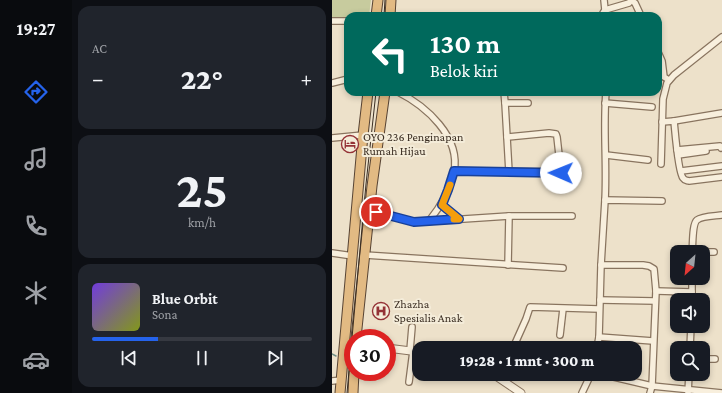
<!DOCTYPE html>
<html lang="id">
<head>
<meta charset="utf-8">
<style>
  :root { --surface:#171b24; --page:#20242c; --text:#f1f3f6; --muted:#9ea1a6; --line:#363941; --accent:#2563eb }
  body { margin:0; font-family:"Crimson Pro",serif; background:var(--page); color:var(--text); height:100vh; display:flex; flex-direction:column; font-size:15px; white-space:nowrap }
  * { box-sizing:border-box; margin:0 }
  p { font-size:13px; color:var(--muted) }
  .icon { flex:none; width:22px; height:22px; fill:none; stroke:currentColor; stroke-width:2; stroke-linecap:round; stroke-linejoin:round }
  .map { position:relative; flex:1; overflow:hidden }
  .details { display:flex; flex-direction:column; gap:6px; padding:6px; background:#0d0f14; width:260px }
  .details>* { flex:none }
  .banner { position:absolute; left:12px; top:12px; width:318px; height:84px; border-radius:12px; box-shadow:0 2px 6px #0003; background:#00695c; color:#fff; overflow:hidden }
  .needle { width:26px; rotate:207deg }
  .fabs { position:absolute; left:338px; top:245px; display:grid; gap:8px }
  .fabs a { display:grid; place-items:center; width:40px; height:40px; border-radius:8px; background:var(--surface); box-shadow:0 2px 6px #0003; font-size:20px }
  .speed { position:absolute; left:12px; top:329px; display:flex; gap:8px; font-size:20px; font-weight:700; text-align:center }
  .speed>* { display:grid; place-content:center; width:52px; height:52px; border-radius:50%; background:var(--surface); box-shadow:0 2px 6px #0003; line-height:1 }
  .speed .limit { border:6px solid #d22; background:#fff; color:#111 }
  .pin { position:absolute; display:grid; place-items:center; width:34px; height:34px; color:#fff; margin:-17px; border:2px solid #fff; border-radius:50%; box-shadow:0 1px 4px #0007 }
  .me { position:absolute; width:44px; margin:-22px; rotate:271deg; stroke-linejoin:round; filter:drop-shadow(0 0 3px #0008) }
  .turn { display:flex; align-items:center; gap:14px; height:84px; padding:0 20px; font-size:18px }
  .turn .icon { width:52px; height:52px; stroke-width:2.5 }
  .turn b { display:block; font-size:28px; line-height:34px }
  .big { font-size:30px; font-weight:800; line-height:1.1 }
  .details .card { flex:1; display:flex; flex-direction:column; justify-content:center; gap:6px; min-width:0; padding:0 14px; border-radius:12px; background:var(--page) }
  .details .dial { align-items:center; gap:0 }
  .dial b { font-size:52px; line-height:1 }
  .song { display:flex; align-items:center; gap:12px }
  .cover { width:48px; height:48px; border-radius:6px; background:linear-gradient(135deg,hsl(260 70% 55%),hsl(70 70% 35%)) }
  .played { height:4px; border-radius:2px; background:linear-gradient(90deg,var(--accent) 30%,var(--line) 30%) }
  .keys { display:flex; justify-content:space-around; direction:ltr }
  .heat { display:flex; justify-content:space-between; align-items:center; font-size:22px; direction:ltr }
  .trip { position:absolute; left:80px; top:341px; width:230px; height:40px; border-radius:12px; background:var(--surface); box-shadow:0 2px 6px #0003; font-weight:800; line-height:40px; text-align:center }
  main { display:flex; flex:1; min-height:0 }
  .menu { display:flex; flex-direction:column; width:72px; justify-content:space-around; align-items:center; background:#090b0e; color:var(--muted) }
  .menu .icon { width:28px; height:28px }
  .menu .on { color:var(--accent) }
  .menu b { font-size:18px; color:var(--text) }
  .map>svg:first-child { display:block }
  .green { fill:#c7cb9e }
  .lines { fill:none; stroke-linecap:round; stroke-linejoin:round }
  .stream { stroke:#719087; stroke-width:1.5 }
  .minor-casing { stroke:#89745f; stroke-width:8 }
  .tertiary-casing { stroke:#89745f; stroke-width:9 }
  .trunk-casing { stroke:#574333; stroke-width:11 }
  .minor { stroke:#f8efdd; stroke-width:5.5 }
  .tertiary { stroke:#f8efdd; stroke-width:7 }
  .trunk { stroke:#e2ba83; stroke-width:9 }
  .tram { stroke:#3a2d22; stroke-width:1 }
  .route-casing { stroke:#184099; stroke-width:10 }
  .route { stroke:#2563eb; stroke-width:7 }
  .slow { stroke:#f59e0b; stroke-width:7 }
  .labels { text-anchor:middle; dominant-baseline:central; stroke-width:4; stroke-linejoin:round; paint-order:stroke }
  .poi-label { font-size:12px; fill:#3a2d22; stroke:#f4ecd9; text-anchor:start }
</style>
</head>
<body>
<main>
<nav class="menu">
<b>19:27</b>
<svg class="icon on" aria-label="directions" viewBox="0 0 24 24"><path d="M12 3l9 9-9 9-9-9zM9 14v-3h6M13 9l2 2-2 2"/></svg>
<svg class="icon" aria-label="music" viewBox="0 0 24 24"><path d="M9 18V5l10-2v13"/><circle cx="6" cy="18" r="3"/><circle cx="16" cy="16" r="3"/></svg>
<svg class="icon" aria-label="phone" viewBox="0 0 24 24"><path d="M5 4h4l2 5-3 2q2 4 5 5l2-3 5 2v4C11 20 4 13 5 4z"/></svg>
<svg class="icon" aria-label="climate" viewBox="0 0 24 24"><path d="M12 3v18M4 7l16 10M4 17L20 7"/></svg>
<svg class="icon" aria-label="car" viewBox="0 0 24 24"><path d="M5 17H2v-5l4-1 3-4h7l3 4 3 1v5h-3M9 17h6M6 11h13"/><circle cx="7" cy="17" r="2"/><circle cx="17" cy="17" r="2"/></svg>
</nav>
<section class="details">
<div class="card"><p>AC</p>
<div class="heat"><a>−</a><b class="big">22°</b><a>+</a></div>
</div>
<div class="card dial"><b>25</b><p>km/h</p></div>
<div class="card">
<div class="song"><i class="cover"></i><div><b>Blue Orbit</b><p>Sona</p></div></div>
<div class="played"></div>
<div class="keys"><svg class="icon" aria-label="previous" viewBox="0 0 24 24"><path d="M18 5L8 12l10 7zM5 5v14"/></svg><svg class="icon" aria-label="pause" viewBox="0 0 24 24"><path d="M8 5v14M16 5v14"/></svg><svg class="icon" aria-label="next" viewBox="0 0 24 24"><path d="M6 5l10 7-10 7zM19 5v14"/></svg></div>
</div>
</section>
<div class="map">
<svg width="390" height="393" viewBox="0 0 390 393">
  <rect width="100%" height="100%" fill="#ede1ca"/>
  <polygon class="green" points="0,0 39,0 37,16 16,16 16,19 0,18"/>
  <g class="lines">
    <polyline class="stream" points="0,354 4,356"/>
    <g class="minor-casing">
      <g id="minor">
        <polyline points="272,0 273,10"/>
        <polyline points="299,0 303,3 309,16"/>
        <polyline points="272,16 271,13 273,10 297,3 299,0"/>
        <polyline points="0,21 16,21"/>
        <polyline points="326,52 330,61 332,77 337,80"/>
        <polyline points="0,83 16,79"/>
        <path d="M 66,92 C 94,106 129,137 122,172 C 118,191 109,206 97,221"/>
        <polyline points="172,92 173,103 196,103"/>
        <polyline points="173,103 177,172"/>
        <polyline points="273,103 320,107"/>
        <polyline points="342,121 390,113"/>
        <path d="M 330,122 L 342,121 C 343,130 346,172 351,178 C 353,181 354,180 357,181 L 390,177"/>
        <polyline points="175,137 217,133 224,134 225,137 229,173"/>
        <polyline points="0,138 31,135"/>
        <polyline points="345,150 388,146 389,148"/>
        <polyline points="274,155 316,160"/>
        <polyline points="346,155 374,151"/>
        <polyline points="329,164 331,99 335,83 342,75 390,37"/>
        <polyline points="122,171 246,172"/>
        <polyline points="349,171 390,166"/>
        <path d="M 273,200 C 275,164 271,128 274,92"/>
        <polyline points="110,205 127,219"/>
        <polyline points="38,210 78,221 86,222 177,216 240,216"/>
        <path d="M 360,252 C 361,245 360,224 365,220 C 370,216 383,216 390,215"/>
        <polyline points="360,252 382,252"/>
        <polyline points="0,253 21,256"/>
        <polyline points="33,255 231,268"/>
        <polyline points="176,265 177,216"/>
        <polyline points="269,265 311,265 317,266 322,269 324,291 320,386 318,393"/>
        <polyline points="324,291 360,292"/>
        <polyline points="268,300 323,301"/>
        <polyline points="360,300 360,278"/>
        <polyline points="228,335 231,309"/>
        <polyline points="267,337 321,341"/>
        <polyline points="181,348 194,319 198,307 267,309"/>
        <polyline points="265,348 267,337 269,265 273,200 330,201"/>
        <polyline points="358,348 359,326"/>
        <polyline points="78,350 80,327"/>
        <polyline points="371,359 383,359"/>
        <polyline points="269,374 320,386 390,393"/>
        <polyline points="0,381 10,380"/>
        <polyline points="77,382 81,351"/>
        <polyline points="250,393 259,374"/>
        <polyline points="356,393 357,374"/>
      </g>
    </g>
    <g class="tertiary-casing">
      <g id="tertiary">
        <polyline points="55,348 87,352"/>
        <polyline points="161,374 189,393"/>
      </g>
    </g>
    <g class="trunk-casing">
      <g id="trunk">
        <polyline points="44,16 46,0"/>
        <polyline points="58,16 59,0"/>
        <polyline points="24,338 40,186 53,92"/>
        <polyline points="8,393 31,135 36,92"/>
        <polyline points="21,393 22,372"/>
      </g>
    </g>
    <use href="#minor" class="minor"/>
    <use href="#tertiary" class="tertiary"/>
    <use href="#trunk" class="trunk"/>
    <g class="tram">
      <polyline points="52,16 53,0"/>
      <polyline points="15,393 34,184 44,92"/>
    </g>
  </g>
  <g class="lines">
    <g class="route-casing">
      <polyline id="route" points="44,212 82,222 127,219 110,205 116,190 122,171 229,173"/>
    </g>
    <use href="#route" class="route"/>
    <polyline class="slow" points="118,185 110,205 127,219 122,219"/>
  </g>
  <defs>
    <g id="hotel-ring" transform="scale(0.9)"><circle r="9.5" fill="#f4ecd9" stroke="#943236" stroke-width="1.5"/><path d="M-6-4.5h1.5V1H6V5H4.5V3h-9V5H-6ZM-4 0a1.8 1.8 0 1 1 3.6 0ZM.5 0V-2.5h3Q6-2.5 6 0Z" fill="#943236"/></g>
    <g id="hospital-ring" transform="scale(0.9)"><circle r="9.5" fill="#f4ecd9" stroke="#943236" stroke-width="1.5"/><path d="M-5-5h3v3.5h4V-5h3V5h-3V1.5h-4V5h-3Z" fill="#943236"/></g>
  </defs>
  <g fill-rule="evenodd">
    <use href="#hotel-ring" x="18" y="144"/>
    <use href="#hospital-ring" x="49" y="311"/>
  </g>
  <g class="labels">
    <g class="poi-label">
      <text x="31" y="137">OYO 236 Penginapan<tspan x="31" dy="14">Rumah Hijau</tspan></text>
      <text x="62" y="304">Zhazha<tspan x="62" dy="14">Spesialis Anak</tspan></text>
    </g>
  </g>
</svg>
<div class="fabs">
<a><svg class="needle" viewBox="-14 -14 28 28"><path d="M0-13l5 13h-10z" fill="#e53935"/><path d="M0 13l5-13h-10z" fill="#9ea1a6"/></svg></a>
<a><svg class="icon" aria-label="sound" viewBox="0 0 24 24"><path d="M4 9h4l5-4v14l-5-4H4zM17 9q2 3 0 6"/></svg></a>
<a><svg class="icon" aria-label="search" viewBox="0 0 24 24"><circle cx="10" cy="10" r="6"/><path d="M15 15l6 6"/></svg></a>
</div>
<div class="speed"><div class="limit">30</div></div>
<div class="pin" style="left:44px;top:212px;background:#d93025"><svg class="icon" aria-label="arrive" viewBox="0 0 24 24"><path d="M6 21V4h12l-3 4 3 4H6"/></svg></div>
<svg class="me" style="left:229px;top:173px" viewBox="-20 -20 40 40"><circle r="19" fill="#fff"/><path d="M0-13L10 11 0 6-10 11z" fill="#2563eb"/></svg>
<div class="trip">19:28 · 1 mnt · 300 m</div>
<div class="banner">
<div class="turn"><svg class="icon" aria-label="left" viewBox="0 0 24 24"><path d="M17 20v-9H6M10 6l-5 5 5 5"/></svg><div><b>130 m</b>Belok kiri</div></div>
</div>
</div>
</main>
</body>
</html>
